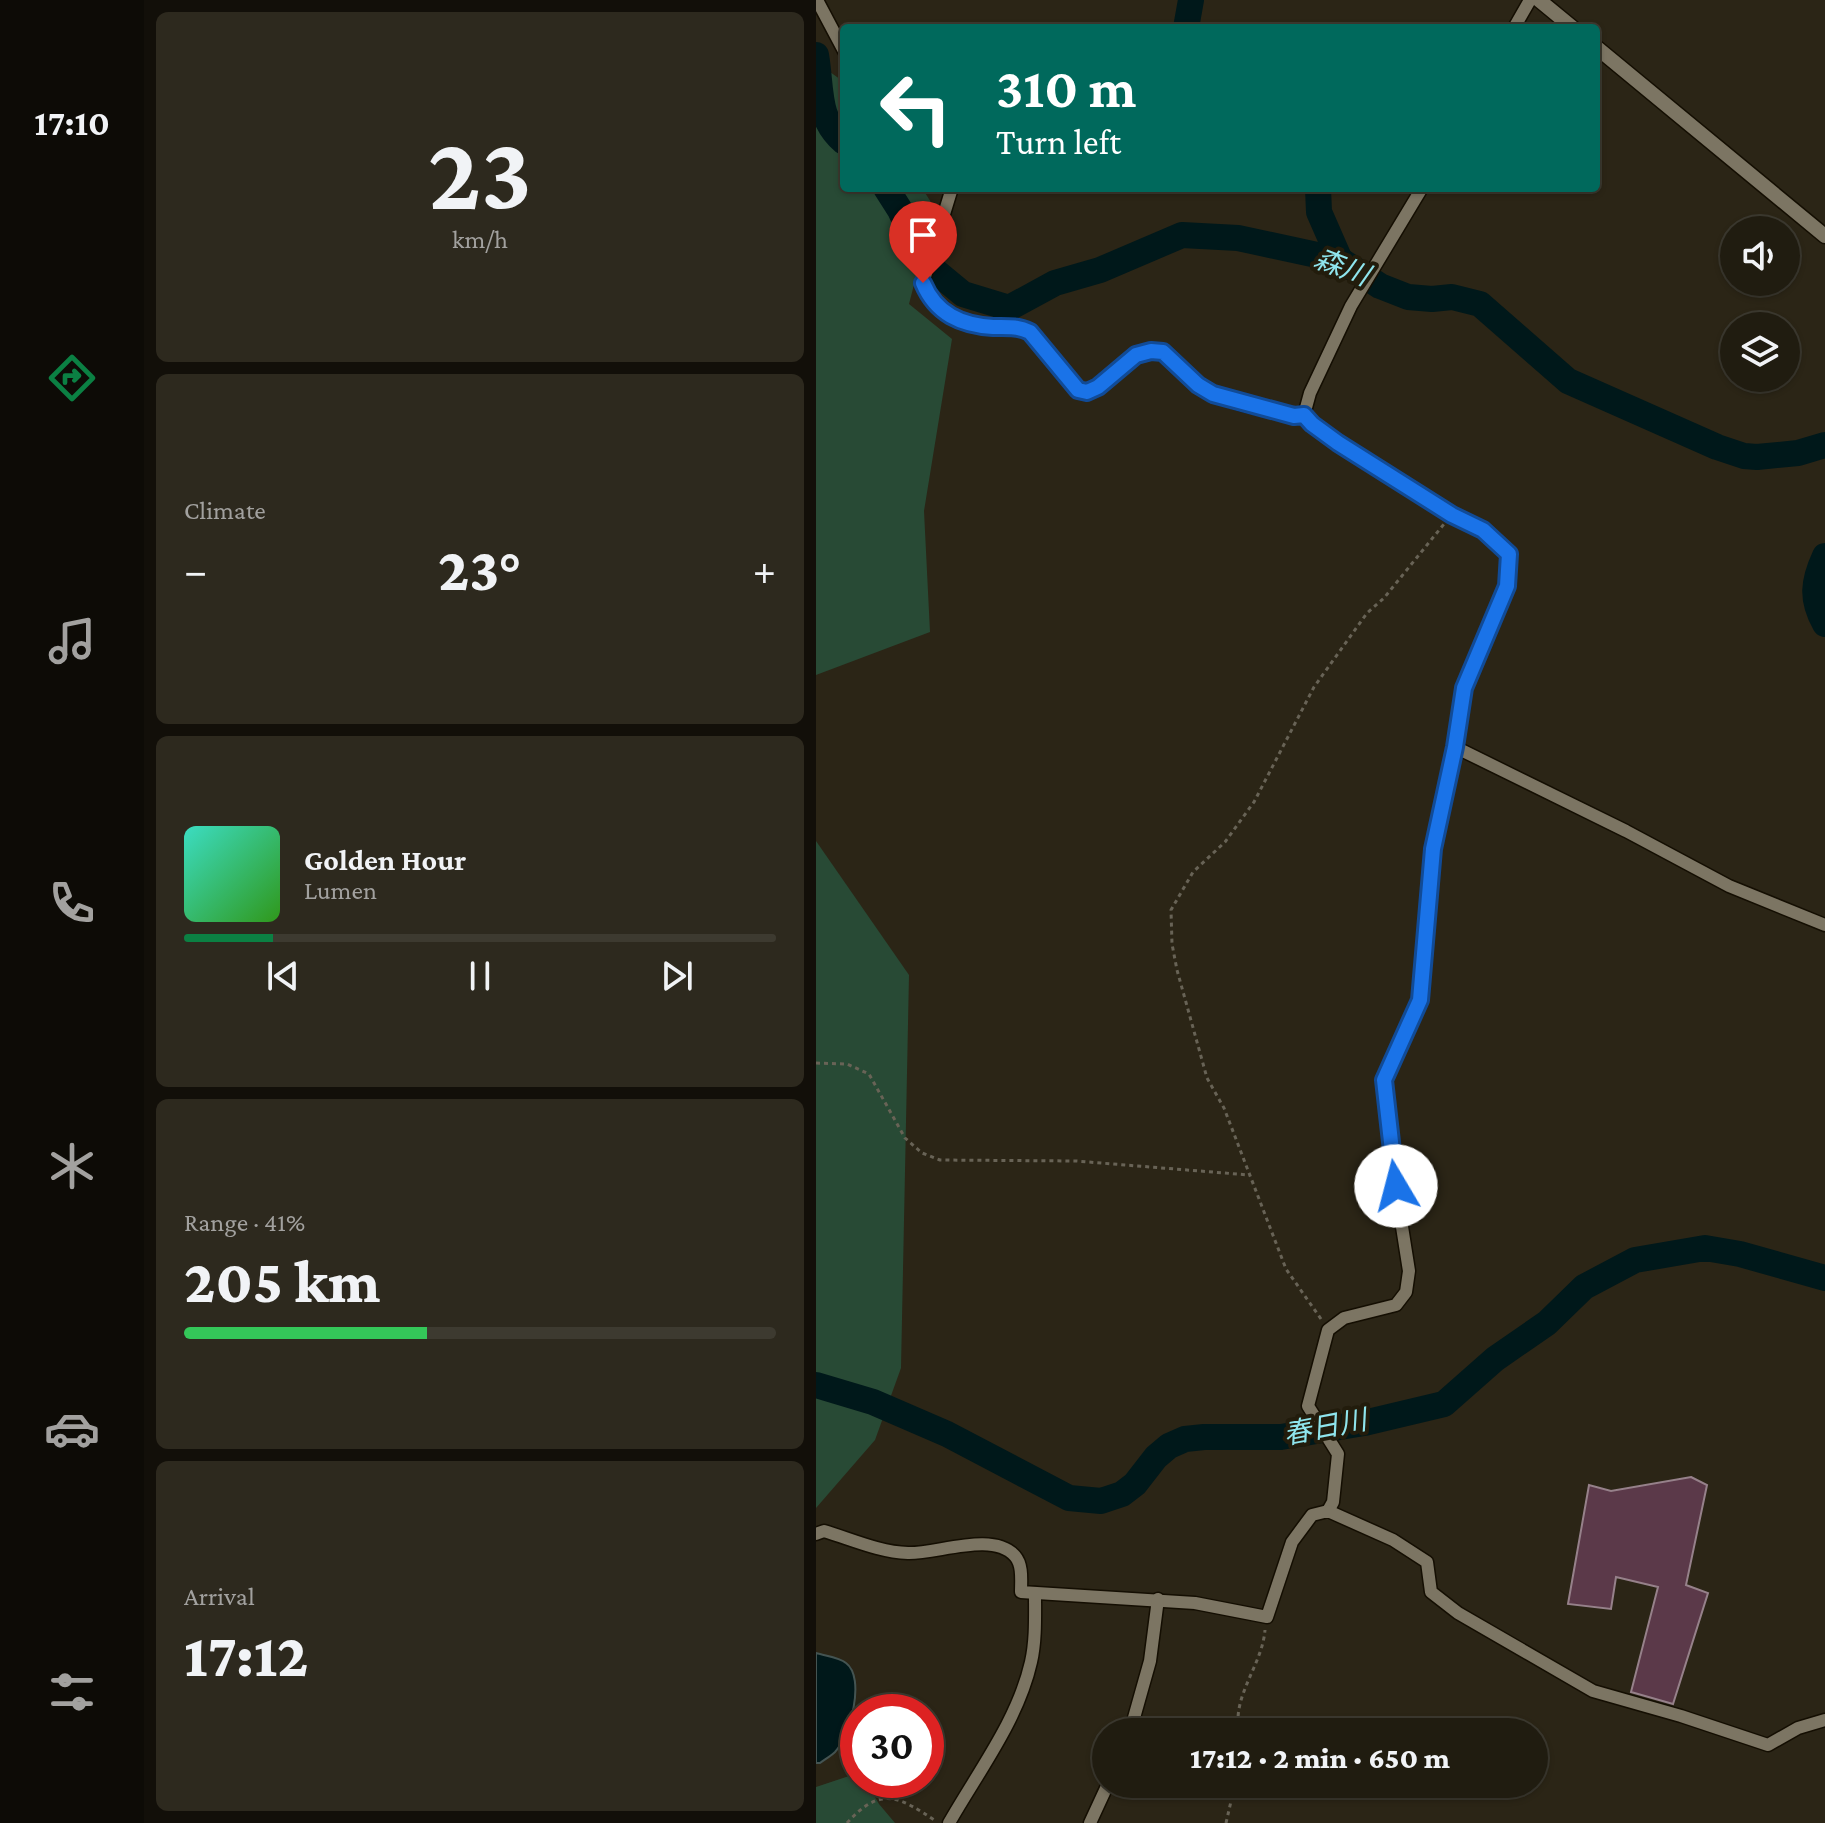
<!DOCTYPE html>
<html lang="en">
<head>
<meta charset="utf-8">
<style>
  :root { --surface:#201c10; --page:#2d291e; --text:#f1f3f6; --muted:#a2a19f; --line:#3d3a30; --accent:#0b8043 }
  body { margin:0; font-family:"Crimson Pro","Noto Sans JP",serif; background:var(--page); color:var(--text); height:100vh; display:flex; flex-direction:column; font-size:30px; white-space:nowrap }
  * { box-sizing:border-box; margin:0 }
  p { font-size:26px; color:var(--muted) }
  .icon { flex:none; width:44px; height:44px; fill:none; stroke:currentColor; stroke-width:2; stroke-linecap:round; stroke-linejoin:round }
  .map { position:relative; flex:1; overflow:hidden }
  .drawer { display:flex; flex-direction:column; gap:12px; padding:12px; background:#120f09; width:672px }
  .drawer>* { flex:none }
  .banner { position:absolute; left:24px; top:24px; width:760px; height:168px; border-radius:8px; box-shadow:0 2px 6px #0004,0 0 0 2px var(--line); background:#00695c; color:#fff; overflow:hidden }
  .fabs { position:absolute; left:904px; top:216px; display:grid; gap:16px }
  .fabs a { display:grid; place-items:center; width:80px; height:80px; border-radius:50%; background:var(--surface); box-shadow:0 2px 6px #0004,0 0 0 2px var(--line); font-size:40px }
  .speed { position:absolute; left:24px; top:1694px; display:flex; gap:16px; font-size:40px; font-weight:700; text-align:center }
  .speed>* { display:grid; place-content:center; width:104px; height:104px; border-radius:50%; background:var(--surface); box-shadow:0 2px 6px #0004,0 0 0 2px var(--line); line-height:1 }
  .speed .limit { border:12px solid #d22; background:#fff; color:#111 }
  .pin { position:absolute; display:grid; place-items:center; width:68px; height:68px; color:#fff; margin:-82px -34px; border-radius:50% 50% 50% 0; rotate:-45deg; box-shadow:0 0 8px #0007 }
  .pin .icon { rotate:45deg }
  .me { position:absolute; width:88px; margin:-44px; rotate:352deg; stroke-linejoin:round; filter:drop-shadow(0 0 6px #0008) }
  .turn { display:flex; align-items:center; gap:28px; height:168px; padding:0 24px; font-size:36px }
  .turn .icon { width:104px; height:104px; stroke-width:2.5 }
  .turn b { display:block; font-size:56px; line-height:68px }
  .big { font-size:60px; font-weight:800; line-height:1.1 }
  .drawer .tile { flex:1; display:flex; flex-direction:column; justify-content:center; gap:12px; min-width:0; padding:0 28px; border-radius:12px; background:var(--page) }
  .drawer .dial { align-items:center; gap:0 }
  .dial b { font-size:104px; line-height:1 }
  .song { display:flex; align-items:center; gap:24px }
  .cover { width:96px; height:96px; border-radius:12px; background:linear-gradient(135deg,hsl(170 70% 55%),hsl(110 70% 35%)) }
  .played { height:8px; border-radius:4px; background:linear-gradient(90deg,var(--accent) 15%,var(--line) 15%) }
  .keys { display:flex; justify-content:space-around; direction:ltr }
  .heat { display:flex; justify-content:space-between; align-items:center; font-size:44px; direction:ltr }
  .charge { height:12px; border-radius:6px; background:linear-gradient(90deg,#34c759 41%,var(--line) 0) }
  .trip { position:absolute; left:276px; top:1718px; width:456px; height:80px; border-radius:40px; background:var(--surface); box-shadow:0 2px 6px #0004,0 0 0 2px var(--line); font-weight:800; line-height:80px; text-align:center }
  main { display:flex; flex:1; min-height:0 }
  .dock { display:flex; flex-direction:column; width:144px; justify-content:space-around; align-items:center; background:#0d0b06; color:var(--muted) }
  .dock .icon { width:56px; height:56px }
  .dock .selected { color:var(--accent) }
  .dock b { font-size:36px; color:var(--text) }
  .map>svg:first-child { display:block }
  .green { fill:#284a35 }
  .water { fill:#00181a; stroke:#445452; stroke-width:2 }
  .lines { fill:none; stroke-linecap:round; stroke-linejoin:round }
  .river { stroke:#00181a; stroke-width:26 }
  .building { fill:#5b3949; stroke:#96818a; stroke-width:2 }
  .minor-casing { stroke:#140e02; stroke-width:15 }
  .tertiary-casing { stroke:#140e02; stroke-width:17 }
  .path { stroke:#686356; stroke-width:3; stroke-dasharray:4 4; stroke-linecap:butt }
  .minor { stroke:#7c7563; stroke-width:12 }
  .tertiary { stroke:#7c7563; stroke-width:14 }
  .route-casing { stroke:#114b97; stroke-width:20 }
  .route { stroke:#1a73e8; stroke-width:14 }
  .labels { text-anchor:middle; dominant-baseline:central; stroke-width:8; stroke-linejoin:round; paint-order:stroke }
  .water-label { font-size:28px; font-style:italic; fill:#8fe5ed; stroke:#221c0c }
</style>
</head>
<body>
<main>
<nav class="dock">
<b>17:10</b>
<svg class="icon selected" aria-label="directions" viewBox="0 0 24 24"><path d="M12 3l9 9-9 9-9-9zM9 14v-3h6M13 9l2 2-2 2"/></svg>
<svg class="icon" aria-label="music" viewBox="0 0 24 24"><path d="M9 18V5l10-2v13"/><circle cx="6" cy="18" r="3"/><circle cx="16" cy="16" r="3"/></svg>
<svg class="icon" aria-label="phone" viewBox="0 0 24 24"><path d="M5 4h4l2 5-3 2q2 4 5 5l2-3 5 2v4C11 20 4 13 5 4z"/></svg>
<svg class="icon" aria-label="climate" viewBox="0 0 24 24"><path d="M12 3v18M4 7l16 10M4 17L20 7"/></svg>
<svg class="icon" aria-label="car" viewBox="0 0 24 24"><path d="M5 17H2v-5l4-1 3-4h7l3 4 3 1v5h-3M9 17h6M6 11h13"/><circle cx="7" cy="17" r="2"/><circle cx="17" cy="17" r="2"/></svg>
<svg class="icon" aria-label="filters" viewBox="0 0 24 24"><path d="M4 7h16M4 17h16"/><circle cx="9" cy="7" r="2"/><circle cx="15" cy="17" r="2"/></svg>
</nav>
<section class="drawer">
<div class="tile dial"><b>23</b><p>km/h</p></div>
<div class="tile"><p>Climate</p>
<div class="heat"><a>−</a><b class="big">23°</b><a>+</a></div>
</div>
<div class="tile">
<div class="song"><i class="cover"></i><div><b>Golden Hour</b><p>Lumen</p></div></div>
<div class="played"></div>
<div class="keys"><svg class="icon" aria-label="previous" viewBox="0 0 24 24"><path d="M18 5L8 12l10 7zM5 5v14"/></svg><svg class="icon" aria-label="pause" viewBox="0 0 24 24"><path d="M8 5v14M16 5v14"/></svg><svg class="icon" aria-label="next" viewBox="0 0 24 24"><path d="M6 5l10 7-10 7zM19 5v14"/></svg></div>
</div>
<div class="tile"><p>Range · 41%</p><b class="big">205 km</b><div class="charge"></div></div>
<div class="tile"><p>Arrival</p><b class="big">17:12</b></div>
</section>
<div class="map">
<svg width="1009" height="1823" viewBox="0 0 1009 1823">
  <rect width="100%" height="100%" fill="#2b2516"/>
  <g class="green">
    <polygon points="0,62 28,82 28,188 106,188 118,207 93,304 136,339 108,511 114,632 0,675"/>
    <polygon points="0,841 93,975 85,1368 59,1440 0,1508"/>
    <polygon points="42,1773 42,1780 49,1780 63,1804 79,1823 0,1823 0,1787"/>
  </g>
  <path class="water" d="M 0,1653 C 9,1656 23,1657 30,1663 C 50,1678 34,1736 19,1752 C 15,1756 8,1760 4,1763 L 0,1763 Z"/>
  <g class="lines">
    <g class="river">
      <polyline points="370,28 375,0"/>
      <path d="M 0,55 C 6,89 0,118 28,142"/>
      <polyline points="70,188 84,210 107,261 147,294 193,308 239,283 284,270 366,235 422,238 524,260 564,286 592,297 616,299 636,297 664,304 752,381 901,447 928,456 941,457 982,453 1009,445"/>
      <polyline points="502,188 503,212 524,260"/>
      <path d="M 1009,556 C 997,582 995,599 1009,624"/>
      <polyline points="0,1385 57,1402 131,1434 253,1498 285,1501 306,1494 319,1484 340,1457 353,1446 369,1439 388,1437 465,1437 548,1423 628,1404 679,1359 731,1323 768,1287 819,1260 889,1248 924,1254 1009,1278"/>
    </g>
  </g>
  <polygon class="building" points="875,1477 891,1485 870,1585 892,1593 857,1704 815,1692 842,1587 800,1577 795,1609 752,1604 773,1485 795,1491"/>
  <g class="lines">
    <g class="minor-casing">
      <g id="minor">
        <polyline points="1,0 28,51"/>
        <polyline points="698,28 714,0"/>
        <path d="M 136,188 L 107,283 C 120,314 145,325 177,327 C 191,327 202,326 214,332 L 262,390 L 271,392 C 291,381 309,355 333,351 C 353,348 368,374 383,385 C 409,405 447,409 478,416 L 488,415"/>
        <polyline points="488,415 496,424 522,443 636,515 667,530 693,554 691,586 648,688 639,747 617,849 604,1000 568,1080 575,1157 593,1271 590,1292 580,1305 528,1318 512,1330 492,1406 522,1454 517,1502 512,1511"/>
        <polyline points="488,415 494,393 535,306 606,188"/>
        <polyline points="639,747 810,831 913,886 1009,925"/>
        <path d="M 0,1534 L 8,1531 C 35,1539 63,1552 92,1553 C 121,1554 177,1531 199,1556 C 207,1565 205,1581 205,1592 L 379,1603 L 451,1617 L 476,1542 L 496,1515 L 512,1511 L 577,1540 L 611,1562 L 615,1592 L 642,1613 L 777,1691 L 865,1716 L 952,1745 L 982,1728 L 1009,1720"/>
        <polyline points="314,1732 334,1661 342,1599"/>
        <path d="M 133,1823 C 162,1772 202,1720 215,1662 C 220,1640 219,1616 219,1593"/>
        <polyline points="274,1823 292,1784"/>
      </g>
    </g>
    <g class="tertiary-casing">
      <g id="tertiary">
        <polyline points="723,0 757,28"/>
        <polyline points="780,47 1009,236"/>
      </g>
    </g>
    <g class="path">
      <polyline points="0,1063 31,1064 53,1074 89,1138 106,1153 124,1160 260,1161 433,1175"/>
      <polyline points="505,1319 470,1269 408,1108 391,1078 361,970 356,944 355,910 377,872 409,842 438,802 498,687 551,613 568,598 628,524"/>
      <path d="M 423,1732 C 416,1695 446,1666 449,1630"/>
      <path d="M 31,1823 C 65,1785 83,1797 120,1821"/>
      <polyline points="410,1823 419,1784"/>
    </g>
    <use href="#minor" class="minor"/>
    <use href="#tertiary" class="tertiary"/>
  </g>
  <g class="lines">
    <g class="route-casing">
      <path id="route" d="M 107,283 C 120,314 145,325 177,327 C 191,327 202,326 214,332 L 262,390 L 271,392 L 282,387 L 320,355 L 335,351 L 347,352 L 382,385 L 397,394 L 478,416 L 488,415 L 496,424 L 522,443 L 636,515 L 667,530 L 693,554 L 691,586 L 648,688 L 639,747 L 617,849 L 604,1000 L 568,1080 L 580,1186"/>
    </g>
    <use href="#route" class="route"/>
  </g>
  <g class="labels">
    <g class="water-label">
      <text transform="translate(526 267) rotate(21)">森川</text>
      <text transform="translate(509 1427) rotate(-11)">春日川</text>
    </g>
  </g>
</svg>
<div class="fabs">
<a><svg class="icon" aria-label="sound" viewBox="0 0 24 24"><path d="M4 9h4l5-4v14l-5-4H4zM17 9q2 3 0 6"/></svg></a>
<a><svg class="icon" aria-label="layers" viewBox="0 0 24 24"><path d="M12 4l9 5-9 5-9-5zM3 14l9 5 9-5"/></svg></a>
</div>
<div class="speed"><div class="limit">30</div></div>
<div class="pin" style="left:107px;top:283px;background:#d93025"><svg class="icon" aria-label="arrive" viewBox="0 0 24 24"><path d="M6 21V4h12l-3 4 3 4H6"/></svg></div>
<svg class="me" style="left:580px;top:1186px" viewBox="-20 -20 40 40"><circle r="19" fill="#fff"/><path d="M0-13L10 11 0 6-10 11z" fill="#1a73e8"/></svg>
<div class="trip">17:12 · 2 min · 650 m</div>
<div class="banner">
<div class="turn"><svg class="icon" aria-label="left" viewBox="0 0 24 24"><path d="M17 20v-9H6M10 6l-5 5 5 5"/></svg><div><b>310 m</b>Turn left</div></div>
</div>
</div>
</main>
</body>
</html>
